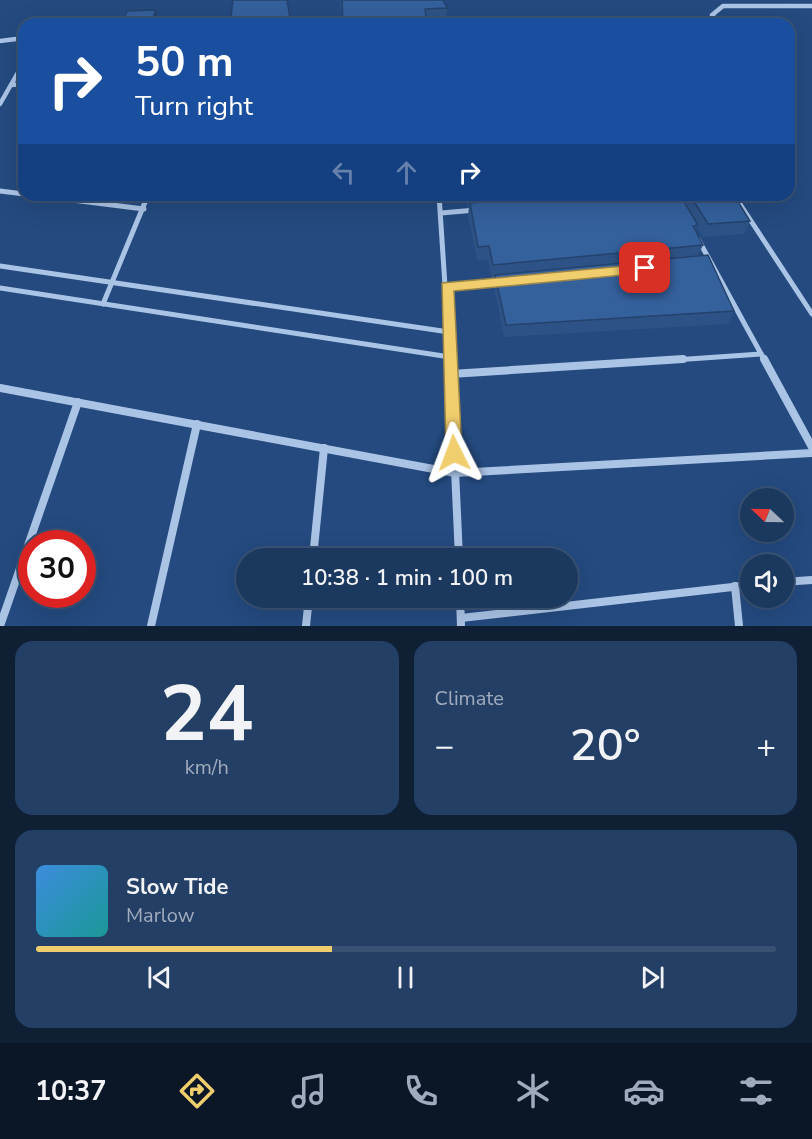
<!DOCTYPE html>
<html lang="en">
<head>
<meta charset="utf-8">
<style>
  :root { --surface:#1b385f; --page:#243f65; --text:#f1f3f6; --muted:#a0acbd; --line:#395274; --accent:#f0ce6e }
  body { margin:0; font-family:"Nunito Sans",sans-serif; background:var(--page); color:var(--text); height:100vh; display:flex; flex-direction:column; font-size:22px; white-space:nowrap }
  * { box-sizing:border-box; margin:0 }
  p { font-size:20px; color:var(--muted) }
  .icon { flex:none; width:33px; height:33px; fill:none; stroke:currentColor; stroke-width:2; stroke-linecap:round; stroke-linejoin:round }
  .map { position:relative; height:626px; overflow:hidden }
  .details { display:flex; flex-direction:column; gap:15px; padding:15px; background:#0f1f34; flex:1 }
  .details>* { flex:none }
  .hud { position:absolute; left:18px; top:18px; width:777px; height:183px; border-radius:18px; box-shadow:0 6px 24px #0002,0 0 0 2px var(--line); background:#1a4fa0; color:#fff; overflow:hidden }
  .needle { width:39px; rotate:292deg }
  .controls { position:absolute; left:740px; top:488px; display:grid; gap:12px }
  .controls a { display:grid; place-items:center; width:54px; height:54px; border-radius:50%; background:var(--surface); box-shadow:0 6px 24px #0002,0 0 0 2px var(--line); font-size:30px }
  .speed { position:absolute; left:18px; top:530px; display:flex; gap:12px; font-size:30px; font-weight:700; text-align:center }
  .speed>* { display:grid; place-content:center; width:78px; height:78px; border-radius:50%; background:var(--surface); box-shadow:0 6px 24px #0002,0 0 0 2px var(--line); line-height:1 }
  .speed .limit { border:9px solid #d22; background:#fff; color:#111 }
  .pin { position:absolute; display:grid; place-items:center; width:51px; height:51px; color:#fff; margin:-26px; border-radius:12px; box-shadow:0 3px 9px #0006 }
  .me { position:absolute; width:66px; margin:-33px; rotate:357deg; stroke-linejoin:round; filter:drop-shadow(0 0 4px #0008) }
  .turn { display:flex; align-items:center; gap:21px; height:126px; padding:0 18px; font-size:27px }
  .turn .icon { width:78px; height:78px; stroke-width:2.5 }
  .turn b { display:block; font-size:42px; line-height:51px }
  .lanes { display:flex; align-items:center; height:57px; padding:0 18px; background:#0003; justify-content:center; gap:30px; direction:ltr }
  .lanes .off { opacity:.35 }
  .big { font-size:45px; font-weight:600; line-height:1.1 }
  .details .widget { flex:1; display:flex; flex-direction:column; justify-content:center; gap:9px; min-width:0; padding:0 21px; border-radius:18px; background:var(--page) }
  .details .dial { align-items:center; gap:0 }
  .dial b { font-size:78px; line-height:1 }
  .song { display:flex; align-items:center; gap:18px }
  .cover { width:72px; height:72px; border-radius:9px; background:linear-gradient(135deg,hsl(210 70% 55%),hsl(180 70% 35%)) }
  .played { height:6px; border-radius:3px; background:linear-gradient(90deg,var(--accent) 40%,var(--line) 40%) }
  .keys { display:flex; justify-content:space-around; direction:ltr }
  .heat { display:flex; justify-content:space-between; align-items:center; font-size:33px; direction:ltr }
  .details .tiles { flex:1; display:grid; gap:15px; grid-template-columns:1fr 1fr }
  .widget:last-child { grid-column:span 2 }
  .trip { position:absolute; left:236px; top:548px; width:342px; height:60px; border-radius:30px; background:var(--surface); box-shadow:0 6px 24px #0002,0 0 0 2px var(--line); font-weight:600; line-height:60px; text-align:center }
  .tab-bar { display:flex; height:96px; justify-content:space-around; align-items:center; background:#0b1626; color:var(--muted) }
  .tab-bar .icon { width:42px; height:42px }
  .tab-bar .on { color:var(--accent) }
  .tab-bar b { font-size:27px; color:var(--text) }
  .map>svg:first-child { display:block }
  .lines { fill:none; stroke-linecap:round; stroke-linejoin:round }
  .minor-far2 { stroke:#aac4e6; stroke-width:4.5 }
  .minor-far1 { stroke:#aac4e6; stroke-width:5 }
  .minor { stroke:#aac4e6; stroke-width:8 }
  .wall { fill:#2d5386 }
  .shaded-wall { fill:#24436d }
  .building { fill:#34609c; stroke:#24436d; stroke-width:1.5 }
  .route { fill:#f0ce6e; stroke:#9c8648; stroke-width:1.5 }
</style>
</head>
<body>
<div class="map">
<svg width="812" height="626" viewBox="0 0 812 626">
  <rect width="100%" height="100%" fill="#244a7f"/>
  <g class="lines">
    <g class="minor-far2">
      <polyline points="719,24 712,15 723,6 812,6"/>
      <polyline points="0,41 24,38"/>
      <polyline points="11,85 24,84"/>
      <polyline points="0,104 24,62"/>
    </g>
    <g class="minor-far1">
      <polyline points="0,191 144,209"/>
      <polyline points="439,195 450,361"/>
      <polyline points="734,195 812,314"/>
      <polyline points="441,213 476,210"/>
      <polyline points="698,239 765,361"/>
      <polyline points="0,266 449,332"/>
      <polyline points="447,287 500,282"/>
      <polyline points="0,288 450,357"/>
      <polyline points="103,304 148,195"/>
      <polyline points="660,361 761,354"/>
    </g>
    <g class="minor">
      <polyline points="450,359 459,558"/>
      <polyline points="764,359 812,447"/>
      <polyline points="451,374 683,359"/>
      <polyline points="0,388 455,473 812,453"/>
      <polyline points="313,558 324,448"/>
      <polyline points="783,582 812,580"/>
      <polyline points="735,586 739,626"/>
      <polyline points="460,597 461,626"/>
      <polyline points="461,618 750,585"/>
      <polyline points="0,626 78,402"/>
      <polyline points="151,626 197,424"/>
      <polyline points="306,626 309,597"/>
    </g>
  </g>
  <g class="wall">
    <polygon points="340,0 443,0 447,8 446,23 432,24 343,24 343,14 340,6"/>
    <polygon points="465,195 734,195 750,221 744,234 703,237 697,227 695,231 703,245 698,256 734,311 728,324 504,337 494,287 495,278 492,278 488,260 477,260 468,216 469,206 467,206"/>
  </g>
  <polygon class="shaded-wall" points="156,10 159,22 152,20"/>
  <g class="building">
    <polygon points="233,0 287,0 291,24 230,24"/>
    <polygon points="342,0 443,0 447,8 425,9 427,24 343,24"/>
    <polygon points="156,10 152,20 192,19 191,24 122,24 127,11"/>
    <polygon points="588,195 680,195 698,225 693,226 703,245 493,265 489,246 478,247 470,203"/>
    <polygon points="690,195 734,195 750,221 708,224"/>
    <polygon points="708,255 734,311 506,325 495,275"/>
  </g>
  <polygon class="route" points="645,264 651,268 645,273 454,291 462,453 460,458 449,458 446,453 442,283"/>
</svg>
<div class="controls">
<a><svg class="needle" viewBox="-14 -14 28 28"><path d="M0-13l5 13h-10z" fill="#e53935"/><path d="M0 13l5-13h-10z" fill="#a0acbd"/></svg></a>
<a><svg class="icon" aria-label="sound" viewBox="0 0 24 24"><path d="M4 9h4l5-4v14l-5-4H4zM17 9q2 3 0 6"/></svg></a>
</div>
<div class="speed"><div class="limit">30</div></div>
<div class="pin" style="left:645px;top:268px;background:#d93025"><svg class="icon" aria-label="arrive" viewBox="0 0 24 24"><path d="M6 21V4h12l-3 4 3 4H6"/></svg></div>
<svg class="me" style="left:454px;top:453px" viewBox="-20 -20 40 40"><path d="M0-17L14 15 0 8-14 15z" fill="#f0ce6e" stroke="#fff" stroke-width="4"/></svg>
<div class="trip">10:38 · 1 min · 100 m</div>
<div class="hud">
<div class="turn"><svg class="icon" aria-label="right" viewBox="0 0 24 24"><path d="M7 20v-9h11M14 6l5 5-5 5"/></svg><div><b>50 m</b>Turn right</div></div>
<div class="lanes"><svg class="icon off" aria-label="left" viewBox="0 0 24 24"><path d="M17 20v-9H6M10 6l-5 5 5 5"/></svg><svg class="icon off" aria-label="ahead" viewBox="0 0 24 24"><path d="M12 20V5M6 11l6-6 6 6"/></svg><svg class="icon" aria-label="right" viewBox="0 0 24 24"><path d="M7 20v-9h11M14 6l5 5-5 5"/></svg></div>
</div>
</div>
<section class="details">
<div class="tiles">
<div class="widget dial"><b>24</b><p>km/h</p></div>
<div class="widget"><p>Climate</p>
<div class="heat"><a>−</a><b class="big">20°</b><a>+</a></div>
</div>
<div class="widget">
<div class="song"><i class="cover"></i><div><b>Slow Tide</b><p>Marlow</p></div></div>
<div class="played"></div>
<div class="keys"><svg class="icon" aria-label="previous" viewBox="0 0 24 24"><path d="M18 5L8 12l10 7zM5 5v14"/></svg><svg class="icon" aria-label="pause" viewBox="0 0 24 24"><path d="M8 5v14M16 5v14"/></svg><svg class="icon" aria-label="next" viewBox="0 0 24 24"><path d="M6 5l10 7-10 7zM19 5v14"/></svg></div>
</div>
</div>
</section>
<nav class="tab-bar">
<b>10:37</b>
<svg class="icon on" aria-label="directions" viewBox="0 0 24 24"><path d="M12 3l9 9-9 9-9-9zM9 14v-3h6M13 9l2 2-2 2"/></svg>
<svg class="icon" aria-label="music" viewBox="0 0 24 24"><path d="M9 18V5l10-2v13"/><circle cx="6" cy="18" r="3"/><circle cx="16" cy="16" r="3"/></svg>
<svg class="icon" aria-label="phone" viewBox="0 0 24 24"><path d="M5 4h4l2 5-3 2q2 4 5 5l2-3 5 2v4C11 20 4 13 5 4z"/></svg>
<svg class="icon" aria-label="climate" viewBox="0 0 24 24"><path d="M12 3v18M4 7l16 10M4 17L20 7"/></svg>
<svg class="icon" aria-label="car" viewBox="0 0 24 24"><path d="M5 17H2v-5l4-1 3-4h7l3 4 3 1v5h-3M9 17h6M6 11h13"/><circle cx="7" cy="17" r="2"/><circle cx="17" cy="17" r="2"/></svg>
<svg class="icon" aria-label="filters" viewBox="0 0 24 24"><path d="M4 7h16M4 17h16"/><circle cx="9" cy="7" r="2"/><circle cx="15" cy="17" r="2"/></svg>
</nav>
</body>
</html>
